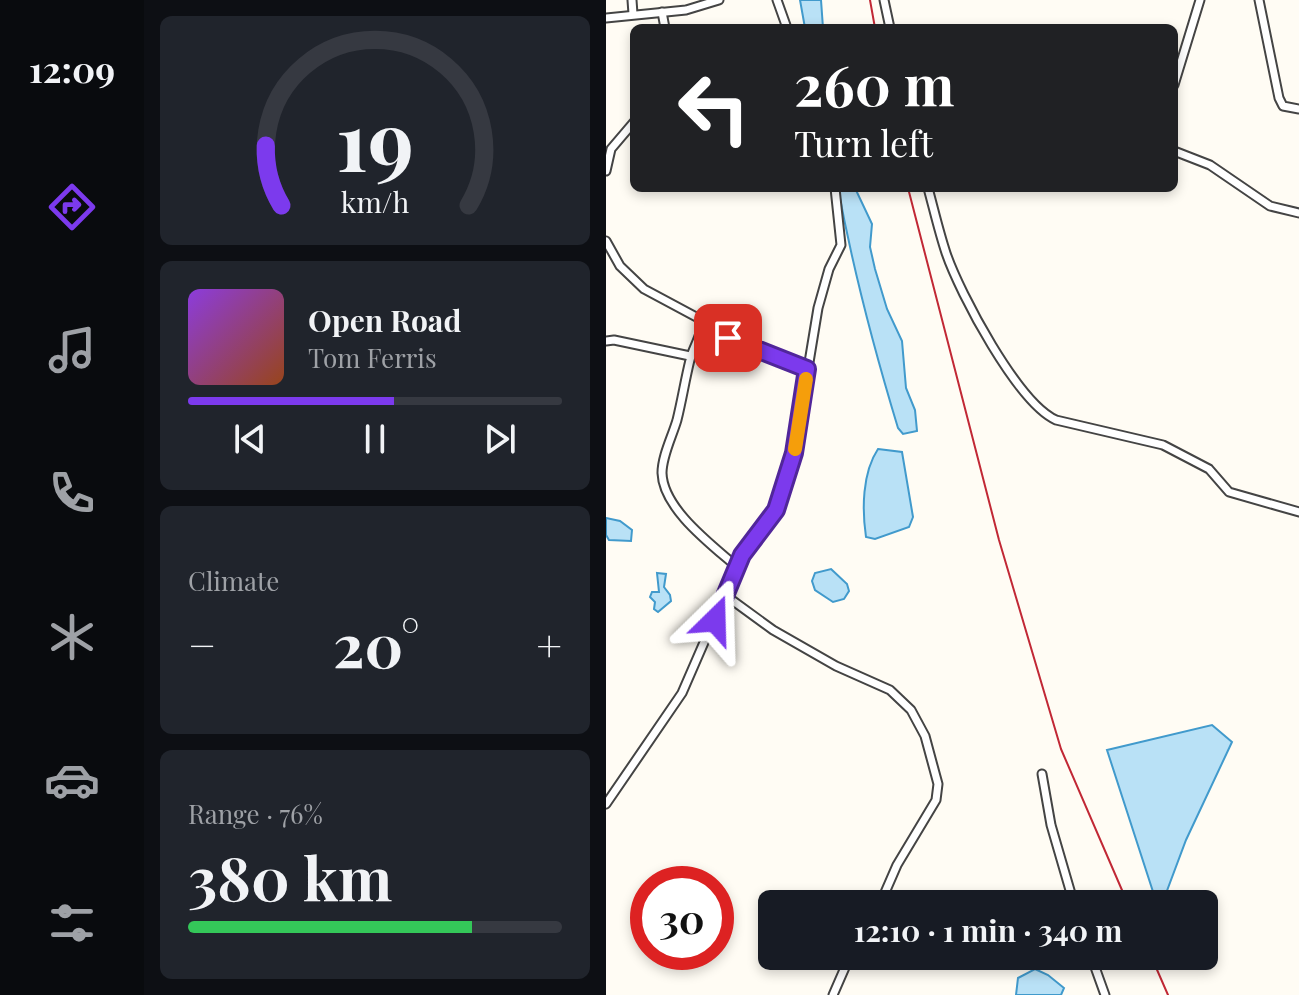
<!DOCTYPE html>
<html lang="en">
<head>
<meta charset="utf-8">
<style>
  :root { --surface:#171b24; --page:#20242c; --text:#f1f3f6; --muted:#9ea1a6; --line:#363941; --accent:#7c3aed }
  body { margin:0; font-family:"Playfair Display",serif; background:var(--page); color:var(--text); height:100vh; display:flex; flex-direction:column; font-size:30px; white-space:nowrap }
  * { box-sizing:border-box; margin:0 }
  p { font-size:26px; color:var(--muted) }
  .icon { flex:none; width:44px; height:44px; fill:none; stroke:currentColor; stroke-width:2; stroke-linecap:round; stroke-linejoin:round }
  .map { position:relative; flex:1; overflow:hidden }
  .panel { display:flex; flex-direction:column; gap:16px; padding:16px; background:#0d0f14; width:462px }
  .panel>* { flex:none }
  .guide { position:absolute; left:24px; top:24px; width:548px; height:168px; border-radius:12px; box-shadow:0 4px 12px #0003; background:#202124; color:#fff; overflow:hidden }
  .speed { position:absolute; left:24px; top:866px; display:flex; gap:16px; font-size:40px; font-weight:700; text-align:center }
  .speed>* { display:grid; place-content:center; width:104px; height:104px; border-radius:50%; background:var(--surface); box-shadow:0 4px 12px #0003; line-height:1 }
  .speed .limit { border:12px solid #d22; background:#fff; color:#111 }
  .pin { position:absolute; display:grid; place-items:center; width:68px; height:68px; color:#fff; margin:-34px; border-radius:16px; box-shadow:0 4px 12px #0006 }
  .me { position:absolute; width:88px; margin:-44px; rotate:22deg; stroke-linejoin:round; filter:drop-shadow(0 0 6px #0008) }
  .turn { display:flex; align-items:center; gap:28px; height:168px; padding:0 32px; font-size:36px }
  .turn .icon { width:104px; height:104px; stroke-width:2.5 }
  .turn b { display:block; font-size:56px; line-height:68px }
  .big { font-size:60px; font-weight:700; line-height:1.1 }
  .panel .card { flex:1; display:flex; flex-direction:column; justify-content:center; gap:12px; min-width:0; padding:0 28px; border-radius:12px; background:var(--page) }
  .panel .dial { align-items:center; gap:0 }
  .dial svg { height:208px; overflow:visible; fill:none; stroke:var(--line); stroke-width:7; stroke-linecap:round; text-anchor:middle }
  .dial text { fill:var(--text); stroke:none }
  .song { display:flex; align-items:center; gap:24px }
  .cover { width:96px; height:96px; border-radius:12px; background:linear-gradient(135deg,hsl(270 70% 55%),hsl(20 70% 35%)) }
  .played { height:8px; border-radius:4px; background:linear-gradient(90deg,var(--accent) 55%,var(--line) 55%) }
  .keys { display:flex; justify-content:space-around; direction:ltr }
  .heat { display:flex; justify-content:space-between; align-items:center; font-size:44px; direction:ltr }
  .charge { height:12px; border-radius:6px; background:linear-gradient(90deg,#34c759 76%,var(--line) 0) }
  .trip { position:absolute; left:152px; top:890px; width:460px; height:80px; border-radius:12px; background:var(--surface); box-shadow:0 4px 12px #0003; font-weight:700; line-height:80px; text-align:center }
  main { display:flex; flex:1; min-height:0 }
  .dock { display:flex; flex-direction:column; width:144px; justify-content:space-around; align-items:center; background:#090b0e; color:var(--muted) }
  .dock .icon { width:56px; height:56px }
  .dock .selected { color:var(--accent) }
  .dock b { font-size:36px; color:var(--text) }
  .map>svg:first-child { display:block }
  .water { fill:#b9e1f6; stroke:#419acc; stroke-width:2 }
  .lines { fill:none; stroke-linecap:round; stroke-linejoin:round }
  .minor-casing { stroke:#444; stroke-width:11 }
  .minor { stroke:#fff; stroke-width:7 }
  .rail { stroke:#c12835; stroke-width:2 }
  .route-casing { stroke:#51269a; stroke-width:20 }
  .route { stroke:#7c3aed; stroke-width:14 }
  .slow { stroke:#f59e0b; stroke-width:14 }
</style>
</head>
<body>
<main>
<nav class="dock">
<b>12:09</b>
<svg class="icon selected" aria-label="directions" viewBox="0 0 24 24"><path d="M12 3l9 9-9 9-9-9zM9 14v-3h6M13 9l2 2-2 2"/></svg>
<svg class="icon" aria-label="music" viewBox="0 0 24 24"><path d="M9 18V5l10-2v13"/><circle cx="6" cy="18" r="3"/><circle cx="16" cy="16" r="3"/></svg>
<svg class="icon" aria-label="phone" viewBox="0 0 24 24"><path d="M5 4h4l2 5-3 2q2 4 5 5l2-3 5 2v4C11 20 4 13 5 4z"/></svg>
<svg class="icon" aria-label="climate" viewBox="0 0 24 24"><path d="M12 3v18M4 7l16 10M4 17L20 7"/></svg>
<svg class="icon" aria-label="car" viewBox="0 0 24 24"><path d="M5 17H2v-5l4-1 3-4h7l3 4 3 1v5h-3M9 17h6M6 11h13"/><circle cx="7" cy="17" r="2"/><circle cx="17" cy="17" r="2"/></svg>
<svg class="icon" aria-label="filters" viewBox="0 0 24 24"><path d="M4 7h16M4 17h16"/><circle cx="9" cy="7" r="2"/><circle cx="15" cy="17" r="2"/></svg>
</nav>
<section class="panel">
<div class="card dial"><svg viewBox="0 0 100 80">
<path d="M14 69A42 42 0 1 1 86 69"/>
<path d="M14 69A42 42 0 0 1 8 46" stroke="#7c3aed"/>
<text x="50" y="56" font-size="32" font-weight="700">19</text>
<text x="50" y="72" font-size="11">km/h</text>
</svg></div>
<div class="card">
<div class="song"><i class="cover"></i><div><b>Open Road</b><p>Tom Ferris</p></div></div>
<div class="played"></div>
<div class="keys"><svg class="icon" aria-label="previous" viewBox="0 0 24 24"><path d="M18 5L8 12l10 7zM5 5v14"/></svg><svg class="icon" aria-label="pause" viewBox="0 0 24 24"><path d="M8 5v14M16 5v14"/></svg><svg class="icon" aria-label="next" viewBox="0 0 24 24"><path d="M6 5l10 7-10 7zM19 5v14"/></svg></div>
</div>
<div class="card"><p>Climate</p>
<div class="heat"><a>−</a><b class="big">20°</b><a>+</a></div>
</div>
<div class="card"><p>Range · 76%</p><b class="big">380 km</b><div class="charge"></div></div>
</section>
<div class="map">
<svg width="693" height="995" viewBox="0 0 693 995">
  <rect width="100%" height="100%" fill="#fffcf4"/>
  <g class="water">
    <polygon points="194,0 215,0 217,28 199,28"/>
    <path d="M 232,188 L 249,188 L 266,224 L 264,247 L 269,269 L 281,309 L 296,341 L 300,388 L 309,410 L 311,431 L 297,434 L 292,428 C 268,349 247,269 232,188 Z"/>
    <path d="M 272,449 L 296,452 L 307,517 L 303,527 L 269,539 L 260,537 C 256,510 256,473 272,449 Z"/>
    <polygon points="0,518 14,521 26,530 25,541 3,540 0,535"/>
    <polygon points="225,569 241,584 243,591 238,599 227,602 209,590 206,581 209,573"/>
    <polygon points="51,573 60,574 58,587 64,595 65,601 52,612 48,609 49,602 44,597 46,592 53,592"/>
    <polygon points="606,725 626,742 580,840 556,904 551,904 501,750"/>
    <polygon points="429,969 442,975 458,988 455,995 410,995 412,978"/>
  </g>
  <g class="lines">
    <g class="minor-casing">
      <g id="minor">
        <polyline points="26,0 27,14"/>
        <polyline points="171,0 181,28"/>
        <polyline points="278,0 284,28"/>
        <polyline points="653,0 673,98 677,106 693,109"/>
        <polyline points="56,12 59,28"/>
        <polyline points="0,18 80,10 113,0"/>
        <polyline points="568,85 594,0"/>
        <polyline points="568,151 604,165 664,206 693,213"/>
        <polyline points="0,171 5,149 28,122"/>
        <path d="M 322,188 C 328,210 333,232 340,253 C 354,294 412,403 450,420 L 557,445 L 603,469 L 623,492 L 693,512"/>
        <path d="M 0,241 L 14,266 L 38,289 L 94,319 C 98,334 87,346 84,360 C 79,380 76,400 71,420 C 66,437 56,456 56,473 C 57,509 106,545 131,567"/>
        <polyline points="96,328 201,369"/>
        <polyline points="0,341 8,340 84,356"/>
        <polyline points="119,595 167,630 230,666 284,690 305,710 319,736 332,784 330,800 291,865 274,904"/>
        <polyline points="436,774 445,825 468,904"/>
        <polyline points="0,804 76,693 136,555 170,510 188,453 212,308 223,269 235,245 229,188"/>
        <polyline points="485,956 499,995"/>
        <polyline points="227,995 244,956"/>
      </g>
    </g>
    <use href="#minor" class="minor"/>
    <g class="rail">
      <polyline points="264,0 269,28"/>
      <polyline points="302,188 393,540 455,749 522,904"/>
      <polyline points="545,956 562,995"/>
    </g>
  </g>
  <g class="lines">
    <g class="route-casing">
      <polyline id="route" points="109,620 136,555 170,510 188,453 201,369 122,338"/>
    </g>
    <use href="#route" class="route"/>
    <polyline class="slow" points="189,449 200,379"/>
  </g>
</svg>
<div class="speed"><div class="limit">30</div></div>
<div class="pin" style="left:122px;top:338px;background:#d93025"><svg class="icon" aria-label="arrive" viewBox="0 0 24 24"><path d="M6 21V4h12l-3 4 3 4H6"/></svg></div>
<svg class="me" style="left:109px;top:620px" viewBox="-20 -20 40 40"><path d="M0-17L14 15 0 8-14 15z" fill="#7c3aed" stroke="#fff" stroke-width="4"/></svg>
<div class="trip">12:10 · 1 min · 340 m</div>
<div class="guide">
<div class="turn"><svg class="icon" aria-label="left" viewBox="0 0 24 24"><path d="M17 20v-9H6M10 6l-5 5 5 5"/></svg><div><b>260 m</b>Turn left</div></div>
</div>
</div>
</main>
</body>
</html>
